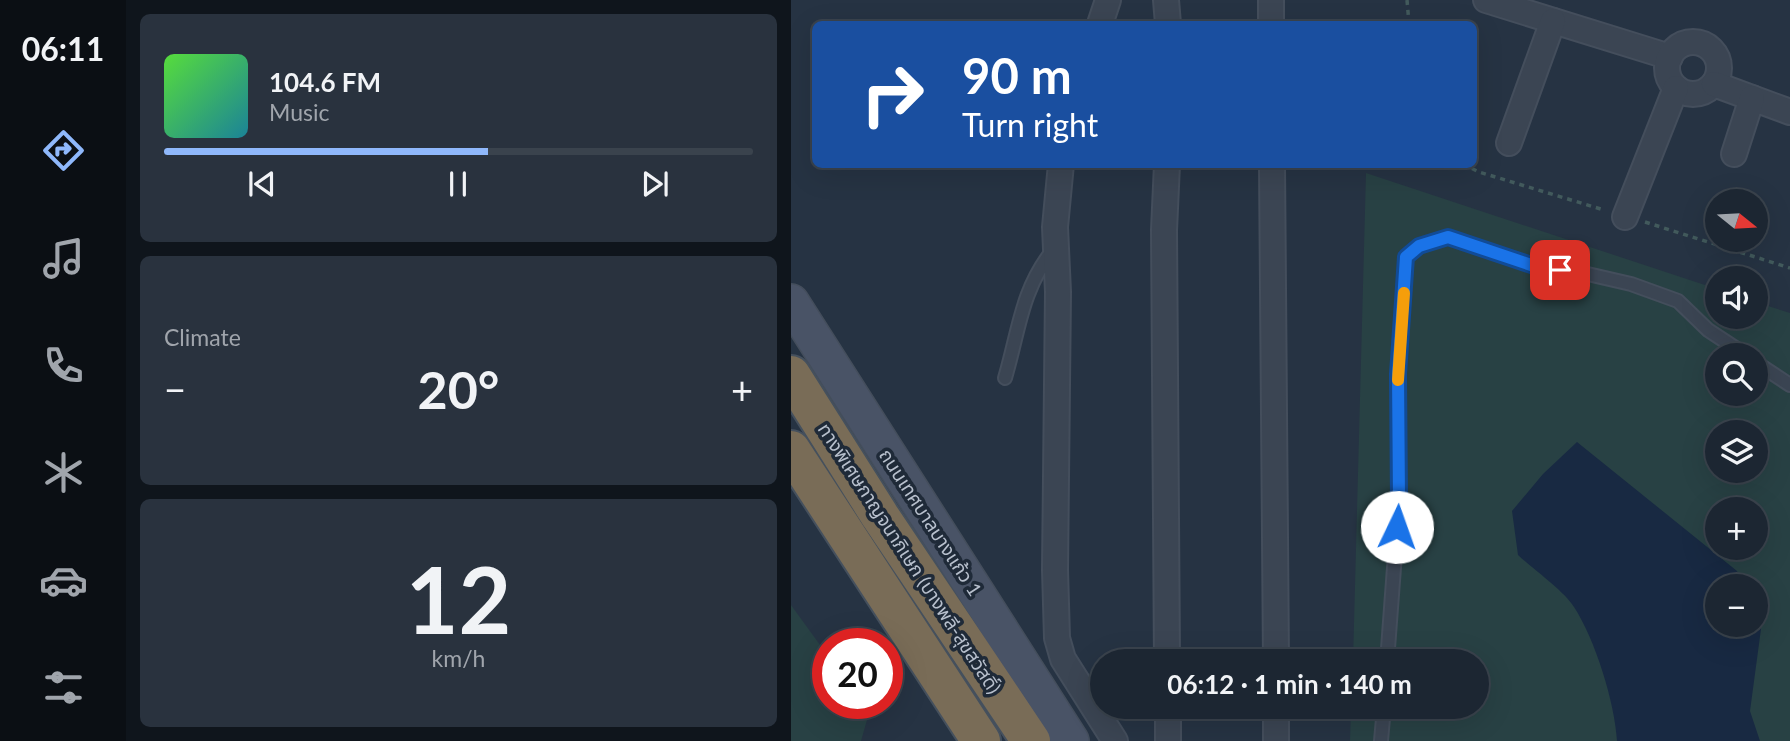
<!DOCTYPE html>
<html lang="en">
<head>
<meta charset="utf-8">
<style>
  :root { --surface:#1c2632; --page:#29323e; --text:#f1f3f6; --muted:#a0a5ac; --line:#3a434d; --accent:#8fb8fb }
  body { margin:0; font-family:Lato,"Noto Sans Thai",sans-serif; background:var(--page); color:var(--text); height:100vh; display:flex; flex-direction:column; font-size:26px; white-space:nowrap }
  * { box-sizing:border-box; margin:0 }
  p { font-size:23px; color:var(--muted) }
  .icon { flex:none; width:38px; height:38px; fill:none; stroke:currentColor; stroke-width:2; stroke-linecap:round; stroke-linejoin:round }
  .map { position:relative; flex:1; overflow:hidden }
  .sheet { display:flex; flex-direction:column; gap:14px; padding:14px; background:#0f151c; width:665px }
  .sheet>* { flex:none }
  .top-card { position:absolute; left:21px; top:21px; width:665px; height:147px; border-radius:10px; box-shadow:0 7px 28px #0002,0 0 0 2px var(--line); background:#1a4fa0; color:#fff; overflow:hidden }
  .needle { width:46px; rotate:108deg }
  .fabs { position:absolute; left:914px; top:189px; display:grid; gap:14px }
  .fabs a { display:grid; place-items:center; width:63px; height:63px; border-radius:50%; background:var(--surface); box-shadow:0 7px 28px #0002,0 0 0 2px var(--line); font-size:35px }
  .speed { position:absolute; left:21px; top:628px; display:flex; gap:14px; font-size:35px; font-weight:700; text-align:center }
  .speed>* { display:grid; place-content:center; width:91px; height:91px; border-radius:50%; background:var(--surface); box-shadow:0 7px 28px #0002,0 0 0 2px var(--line); line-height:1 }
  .speed .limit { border:10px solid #d22; background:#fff; color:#111 }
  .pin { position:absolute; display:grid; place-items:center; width:60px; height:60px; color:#fff; margin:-30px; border-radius:14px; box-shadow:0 4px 10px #0006 }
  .me { position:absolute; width:77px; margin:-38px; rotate:3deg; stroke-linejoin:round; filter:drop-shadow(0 0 5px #0008) }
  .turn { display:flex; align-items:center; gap:24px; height:147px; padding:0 35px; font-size:32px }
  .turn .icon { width:91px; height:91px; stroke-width:2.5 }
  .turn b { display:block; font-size:49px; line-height:60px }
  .big { font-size:52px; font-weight:700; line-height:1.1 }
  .sheet .tile { flex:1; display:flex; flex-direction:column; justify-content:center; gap:10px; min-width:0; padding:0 24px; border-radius:10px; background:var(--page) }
  .sheet .dial { align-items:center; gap:0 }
  .dial b { font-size:91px; line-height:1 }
  .song { display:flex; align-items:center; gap:21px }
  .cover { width:84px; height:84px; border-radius:10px; background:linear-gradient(135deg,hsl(110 70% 55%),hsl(190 70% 35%)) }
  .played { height:7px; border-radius:4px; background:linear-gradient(90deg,var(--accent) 55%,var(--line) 55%) }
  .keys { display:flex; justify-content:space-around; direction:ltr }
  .heat { display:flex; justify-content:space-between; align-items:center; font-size:38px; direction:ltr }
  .trip { position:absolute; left:299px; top:649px; width:399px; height:70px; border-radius:35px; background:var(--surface); box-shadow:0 7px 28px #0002,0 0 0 2px var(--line); font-weight:700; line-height:70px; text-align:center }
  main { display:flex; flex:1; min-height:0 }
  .dock { display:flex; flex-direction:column; width:126px; justify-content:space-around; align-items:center; background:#0b0f14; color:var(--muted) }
  .dock .icon { width:49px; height:49px }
  .dock .selected { color:var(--accent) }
  .dock b { font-size:32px; color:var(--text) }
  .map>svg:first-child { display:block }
  .green { fill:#284144; fill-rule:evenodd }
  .water { fill:#182942 }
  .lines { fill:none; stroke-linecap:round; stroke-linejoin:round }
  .service-casing { stroke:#444e5c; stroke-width:16 }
  .minor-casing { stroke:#444e5c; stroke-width:28 }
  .secondary-casing { stroke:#444e5c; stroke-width:38 }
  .motorway-casing { stroke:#45505d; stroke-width:42 }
  .path { stroke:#425a5c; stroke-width:3.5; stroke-dasharray:5 5; stroke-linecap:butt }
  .service { stroke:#3b4553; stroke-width:12 }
  .minor { stroke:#3b4553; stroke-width:24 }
  .secondary { stroke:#495366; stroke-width:35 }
  .motorway { stroke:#796c57; stroke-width:38 }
  .route-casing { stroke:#114b97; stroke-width:18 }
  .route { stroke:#1a73e8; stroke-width:12 }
  .slow { stroke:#f59e0b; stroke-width:12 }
  .labels { text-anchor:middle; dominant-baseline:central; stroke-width:7; stroke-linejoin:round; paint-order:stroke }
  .street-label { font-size:19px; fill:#b8c0cd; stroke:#1f2a38 }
</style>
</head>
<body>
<main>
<nav class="dock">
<b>06:11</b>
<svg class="icon selected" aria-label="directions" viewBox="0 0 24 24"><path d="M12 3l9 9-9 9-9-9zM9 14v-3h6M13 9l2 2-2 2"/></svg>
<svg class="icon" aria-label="music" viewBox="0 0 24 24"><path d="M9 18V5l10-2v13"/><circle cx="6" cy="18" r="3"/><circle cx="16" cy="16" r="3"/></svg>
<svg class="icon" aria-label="phone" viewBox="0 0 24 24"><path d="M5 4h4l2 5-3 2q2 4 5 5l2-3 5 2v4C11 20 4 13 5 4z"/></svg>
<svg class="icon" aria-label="climate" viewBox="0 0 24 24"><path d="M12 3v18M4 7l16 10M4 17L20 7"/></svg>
<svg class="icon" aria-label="car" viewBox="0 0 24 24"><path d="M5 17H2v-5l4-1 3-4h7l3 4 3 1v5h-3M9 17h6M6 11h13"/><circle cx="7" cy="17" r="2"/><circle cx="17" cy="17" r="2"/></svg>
<svg class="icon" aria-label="filters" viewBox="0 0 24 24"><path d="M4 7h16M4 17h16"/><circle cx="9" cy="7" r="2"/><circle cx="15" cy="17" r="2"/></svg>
</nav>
<section class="sheet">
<div class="tile">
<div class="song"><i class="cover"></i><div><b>104.6 FM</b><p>Music</p></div></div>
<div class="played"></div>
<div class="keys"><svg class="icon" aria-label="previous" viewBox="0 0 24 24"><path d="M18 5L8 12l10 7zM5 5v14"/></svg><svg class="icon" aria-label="pause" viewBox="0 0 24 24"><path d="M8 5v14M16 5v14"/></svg><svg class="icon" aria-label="next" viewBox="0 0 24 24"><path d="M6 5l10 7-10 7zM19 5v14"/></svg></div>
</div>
<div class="tile"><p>Climate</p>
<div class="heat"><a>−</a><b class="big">20°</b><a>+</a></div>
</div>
<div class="tile dial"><b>12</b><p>km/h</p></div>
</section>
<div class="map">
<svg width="999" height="741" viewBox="0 0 999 741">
  <rect width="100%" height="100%" fill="#263343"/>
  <g class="green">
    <path d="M 575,173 L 926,289 L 926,317 L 964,317 L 964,302 L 999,313 L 999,741 L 559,741 L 560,707 L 686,707 L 686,662 L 562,661 ZM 926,355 L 964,355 L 964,394 L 926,394 ZM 926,432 L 964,432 L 964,471 L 926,471 ZM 926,509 L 964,509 L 964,548 L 926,548 ZM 926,586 L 964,586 L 964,625 L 926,625 Z"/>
    <polygon points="0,605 37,656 37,704 71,704 78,713 70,741 0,741"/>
  </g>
  <path class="water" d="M 786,442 L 946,571 L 952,586 L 926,586 L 926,625 L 964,625 L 964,616 L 970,629 L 959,711 L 969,741 L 826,741 C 824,703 804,639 783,607 C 773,591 742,569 727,555 L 721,511 L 752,474 Z"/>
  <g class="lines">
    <g class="service-casing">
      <g id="service">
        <polyline points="964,362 999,385"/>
        <path d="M 214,378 C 228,331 230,290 262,250"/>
        <polyline points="596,662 608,500 607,374 615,257 628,246 657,237 749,268 788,272 840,284 887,301 917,330 955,355"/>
        <polyline points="590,741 593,707"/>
      </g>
    </g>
    <g class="minor-casing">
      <g id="minor">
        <polyline points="375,0 377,24"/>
        <polyline points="480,0 480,24"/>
        <polyline points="695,0 879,57"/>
        <polyline points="309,24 317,0"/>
        <circle cx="902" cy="68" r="26"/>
        <polyline points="923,84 999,112"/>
        <polyline points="718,143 762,21"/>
        <polyline points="943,154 961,98"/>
        <polyline points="270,164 264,227 267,292 264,570 266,638 272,659 324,741"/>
        <polyline points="376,164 373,230 376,662"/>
        <polyline points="481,164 485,662"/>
        <polyline points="834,217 885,88"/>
        <polyline points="377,707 377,741"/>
        <polyline points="485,741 485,707"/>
      </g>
    </g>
    <g class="secondary-casing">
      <polyline id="secondary" points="0,302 280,741"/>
    </g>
    <g class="motorway-casing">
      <g id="motorway">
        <polyline points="0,375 89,516 240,741"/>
        <polyline points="0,450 190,741"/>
      </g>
    </g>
    <g class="path">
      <polyline points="616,0 618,24"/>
      <polyline points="672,164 688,172 813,210"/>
      <polyline points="854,222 999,268"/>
    </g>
    <use href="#service" class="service"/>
    <use href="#minor" class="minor"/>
    <use href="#secondary" class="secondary"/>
    <use href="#motorway" class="motorway"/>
  </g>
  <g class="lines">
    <g class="route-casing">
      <polyline id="route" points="606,527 608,500 607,374 615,257 628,246 657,237 749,268 769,270"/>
    </g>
    <use href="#route" class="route"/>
    <polyline class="slow" points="607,380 613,293"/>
  </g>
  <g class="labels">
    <g class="street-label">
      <text transform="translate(140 522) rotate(57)">ถนนเทศบาลบางแก้ว 1</text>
      <text transform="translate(119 558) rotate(57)">ทางพิเศษกาญจนาภิเษก (บางพลี-สุขสวัสดิ์)</text>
    </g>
  </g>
</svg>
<div class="fabs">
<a><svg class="needle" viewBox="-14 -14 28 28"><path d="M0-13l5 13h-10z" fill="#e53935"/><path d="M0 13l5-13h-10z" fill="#a0a5ac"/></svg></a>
<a><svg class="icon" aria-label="sound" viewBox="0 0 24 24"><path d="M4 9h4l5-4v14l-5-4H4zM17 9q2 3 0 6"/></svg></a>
<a><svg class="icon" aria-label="search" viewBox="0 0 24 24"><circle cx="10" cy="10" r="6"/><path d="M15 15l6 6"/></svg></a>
<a><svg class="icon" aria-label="layers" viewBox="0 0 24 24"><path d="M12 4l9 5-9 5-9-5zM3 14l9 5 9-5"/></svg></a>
<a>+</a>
<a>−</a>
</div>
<div class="speed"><div class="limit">20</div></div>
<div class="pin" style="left:769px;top:270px;background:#d93025"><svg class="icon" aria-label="arrive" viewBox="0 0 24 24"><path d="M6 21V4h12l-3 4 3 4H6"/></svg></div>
<svg class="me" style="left:606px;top:527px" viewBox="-20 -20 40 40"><circle r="19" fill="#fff"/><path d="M0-13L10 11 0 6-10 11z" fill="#1a73e8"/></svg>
<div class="trip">06:12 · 1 min · 140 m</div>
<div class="top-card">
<div class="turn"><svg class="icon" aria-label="right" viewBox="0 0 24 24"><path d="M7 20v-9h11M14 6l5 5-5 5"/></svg><div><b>90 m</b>Turn right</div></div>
</div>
</div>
</main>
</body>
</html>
